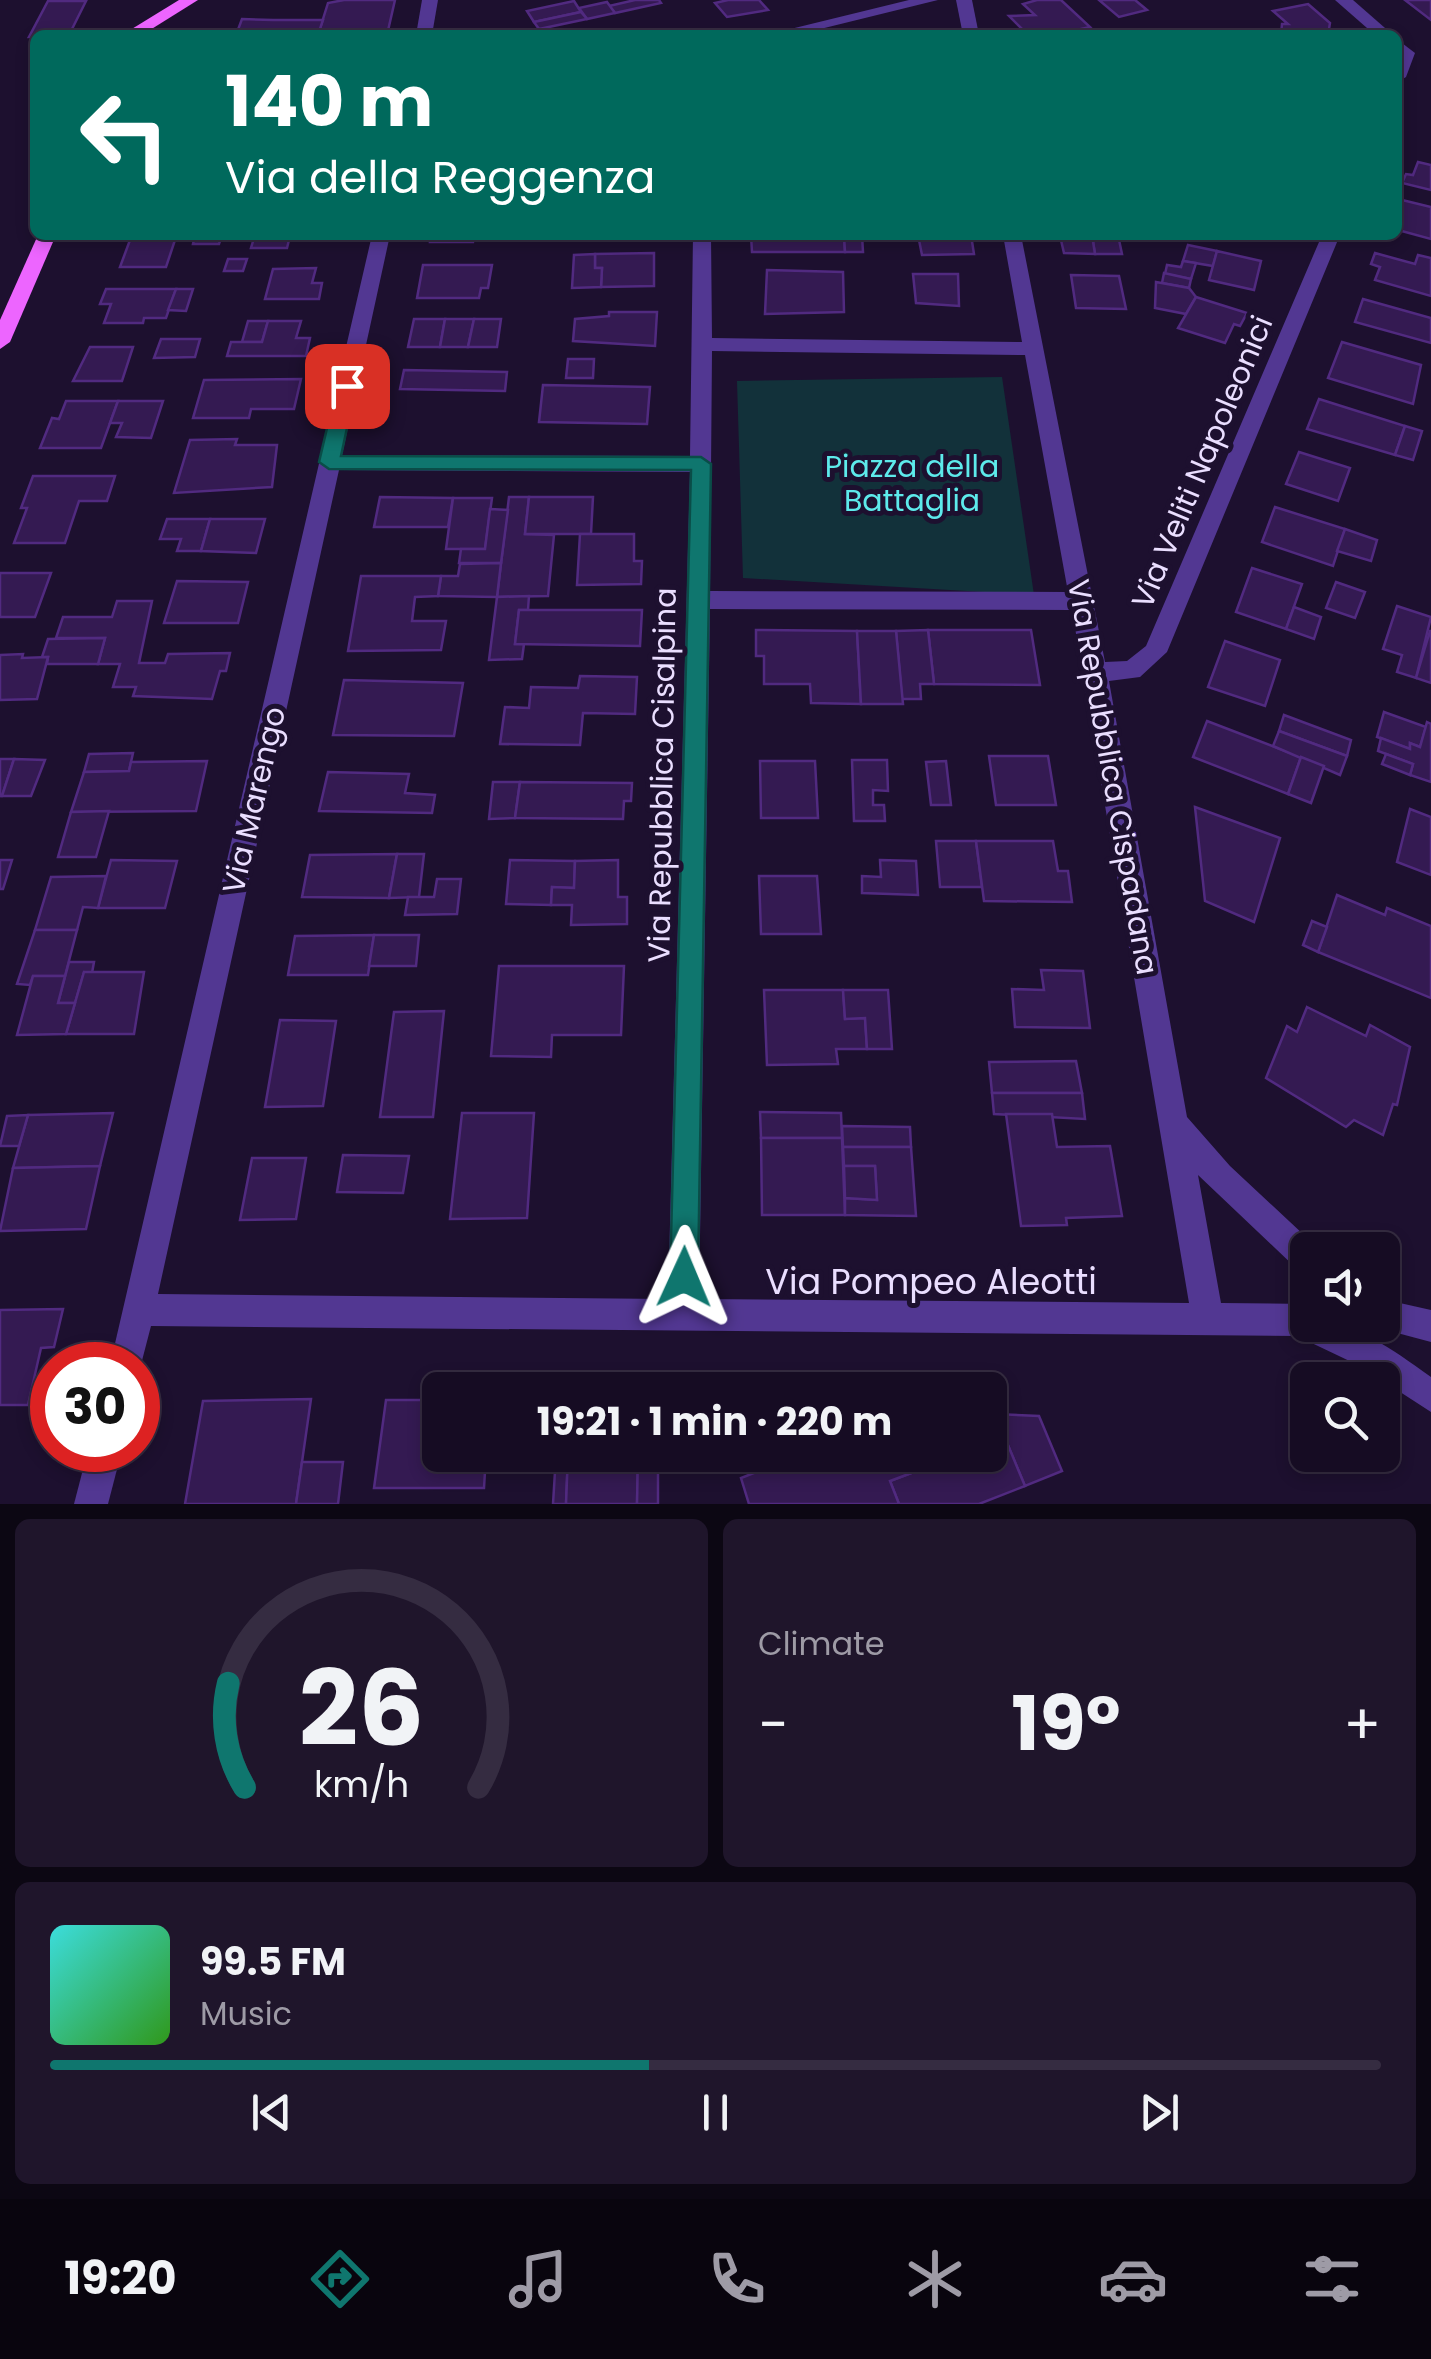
<!DOCTYPE html>
<html lang="en">
<head>
<meta charset="utf-8">
<style>
  :root { --surface:#160c23; --page:#1f152b; --text:#f1f3f6; --muted:#9e9ba6; --line:#352c41; --accent:#0f766e }
  body { margin:0; font-family:Poppins,sans-serif; background:var(--page); color:var(--text); height:100vh; display:flex; flex-direction:column; font-size:38px; white-space:nowrap }
  * { box-sizing:border-box; margin:0 }
  p { font-size:32px; color:var(--muted) }
  .icon { flex:none; width:55px; height:55px; fill:none; stroke:currentColor; stroke-width:2; stroke-linecap:round; stroke-linejoin:round }
  .map { position:relative; height:1504px; overflow:hidden }
  .details { display:flex; flex-direction:column; gap:15px; padding:15px; background:#0c0713; flex:1 }
  .details>* { flex:none }
  .banner { position:absolute; left:30px; top:30px; width:1372px; height:210px; border-radius:15px; box-shadow:0 5px 15px #0003,0 0 0 2px var(--line); background:#00695c; color:#fff; overflow:hidden }
  .fabs { position:absolute; left:1290px; top:1232px; display:grid; gap:20px }
  .fabs a { display:grid; place-items:center; width:110px; height:110px; border-radius:15px; background:var(--surface); box-shadow:0 5px 15px #0003,0 0 0 2px var(--line); font-size:50px }
  .speed { position:absolute; left:30px; top:1342px; display:flex; gap:20px; font-size:50px; font-weight:700; text-align:center }
  .speed>* { display:grid; place-content:center; width:130px; height:130px; border-radius:50%; background:var(--surface); box-shadow:0 5px 15px #0003,0 0 0 2px var(--line); line-height:1 }
  .speed .limit { border:15px solid #d22; background:#fff; color:#111 }
  .pin { position:absolute; display:grid; place-items:center; width:85px; height:85px; color:#fff; margin:-42px; border-radius:20px; box-shadow:0 5px 15px #0006 }
  .me { position:absolute; width:110px; margin:-55px; rotate:1deg; stroke-linejoin:round; filter:drop-shadow(0 0 8px #0008) }
  .turn { display:flex; align-items:center; gap:35px; height:210px; padding:0 30px; font-size:45px }
  .turn .icon { width:130px; height:130px; stroke-width:2.5 }
  .turn b { display:block; font-size:70px; line-height:85px }
  .big { font-size:75px; font-weight:700; line-height:1.1 }
  .details .card { flex:1; display:flex; flex-direction:column; justify-content:center; gap:15px; min-width:0; padding:0 35px; border-radius:15px; background:var(--page) }
  .details .dial { align-items:center; gap:0 }
  .dial svg { height:260px; overflow:visible; fill:none; stroke:var(--line); stroke-width:7; stroke-linecap:round; text-anchor:middle }
  .dial text { fill:var(--text); stroke:none }
  .song { display:flex; align-items:center; gap:30px }
  .cover { width:120px; height:120px; border-radius:15px; background:linear-gradient(135deg,hsl(180 70% 55%),hsl(110 70% 35%)) }
  .played { height:10px; border-radius:5px; background:linear-gradient(90deg,var(--accent) 45%,var(--line) 45%) }
  .keys { display:flex; justify-content:space-around; direction:ltr }
  .heat { display:flex; justify-content:space-between; align-items:center; font-size:55px; direction:ltr }
  .details .tiles { flex:1; display:grid; gap:15px; grid-template-columns:1fr 1fr }
  .card:last-child { grid-column:span 2 }
  .trip { position:absolute; left:422px; top:1372px; width:585px; height:100px; border-radius:15px; background:var(--surface); box-shadow:0 5px 15px #0003,0 0 0 2px var(--line); font-weight:700; line-height:100px; text-align:center }
  .dock { display:flex; height:160px; justify-content:space-around; align-items:center; background:#09050e; color:var(--muted) }
  .dock .icon { width:70px; height:70px }
  .dock .selected { color:var(--accent) }
  .dock b { font-size:45px; color:var(--text) }
  .map>svg:first-child { display:block }
  .green { fill:#12313a }
  .building { fill:#341a52; stroke:#512a80; stroke-width:2.5 }
  .lines { fill:none; stroke-linecap:round; stroke-linejoin:round }
  .street { fill:#523792; fill-rule:evenodd }
  .primary { fill:#ed65ff; fill-rule:evenodd }
  .route { fill:#0f766e; stroke:#0a4d48; stroke-width:2.5 }
  .labels { text-anchor:middle; dominant-baseline:central; stroke-width:10; stroke-linejoin:round; paint-order:stroke }
  .street-label { font-size:30px; fill:#eadeff; stroke:#1d102f }
  .park-label { font-size:30px; fill:#5deaeb; stroke:#1d102f }
  .near-street-label { font-size:35px; fill:#eadeff; stroke:#1d102f }
</style>
</head>
<body>
<div class="map">
<svg width="1431" height="1504" viewBox="0 0 1431 1504">
  <rect width="100%" height="100%" fill="#1d102f"/>
  <polygon class="green" points="1002,377 1034,595 743,578 737,381"/>
  <g class="building">
    <polygon points="344,0 395,0 387,35 318,35 328,3"/>
    <polygon points="635,0 659,0 661,3 615,13 609,6"/>
    <polygon points="728,0 759,0 768,10 727,17 715,3"/>
    <polygon points="1037,0 1061,0 1090,27 1054,35 1028,35 1009,16 1035,15 1023,4"/>
    <polygon points="1099,0 1135,0 1147,10 1119,17"/>
    <polygon points="1405,0 1431,0 1431,20"/>
    <polygon points="48,1 86,1 69,35 29,37"/>
    <polygon points="574,1 581,12 534,22 527,11"/>
    <polygon points="607,2 615,13 587,19 579,8"/>
    <polygon points="1308,4 1330,23 1328,35 1281,35 1282,24 1288,24 1273,11"/>
    <polygon points="581,12 587,19 539,29 534,22"/>
    <polygon points="242,19 273,20 323,20 318,35 236,35"/>
    <polygon points="1418,162 1431,165 1431,190 1402,183 1406,174 1413,175"/>
    <polygon points="1398,199 1431,207 1431,239 1398,230"/>
    <polygon points="195,235 222,235 219,244 193,244"/>
    <polygon points="255,235 336,235 335,240 289,240 287,248 251,248"/>
    <polygon points="431,235 474,235 473,242 430,242"/>
    <polygon points="751,235 844,235 845,252 752,252"/>
    <polygon points="844,235 862,235 863,252 845,252"/>
    <polygon points="971,235 974,254 922,255 918,235"/>
    <polygon points="1092,235 1118,235 1122,254 1095,254"/>
    <polygon points="1092,235 1095,254 1064,253 1060,236"/>
    <polygon points="130,240 175,240 166,267 120,267"/>
    <polygon points="1188,245 1217,251 1213,266 1183,261"/>
    <polygon points="1217,251 1261,261 1254,290 1209,280"/>
    <polygon points="654,253 654,286 601,287 602,268 595,268 595,254"/>
    <polygon points="1375,253 1415,264 1418,255 1431,258 1431,296 1375,280 1380,267 1371,264"/>
    <polygon points="595,254 595,268 602,268 601,287 572,288 574,255"/>
    <polygon points="228,259 247,259 243,271 224,271"/>
    <polygon points="1183,261 1196,263 1191,279 1165,274 1167,265 1181,267"/>
    <polygon points="423,265 492,265 488,288 481,288 479,298 417,298"/>
    <polygon points="316,268 312,283 322,283 319,299 265,299 273,269"/>
    <polygon points="767,270 843,272 844,312 765,314"/>
    <polygon points="1164,273 1191,279 1189,288 1162,283"/>
    <polygon points="913,274 958,274 959,306 916,303"/>
    <polygon points="1071,275 1119,276 1126,309 1076,308"/>
    <polygon points="1156,282 1189,288 1196,297 1186,314 1155,308"/>
    <polygon points="106,289 176,289 166,318 144,318 143,323 104,323 111,304 100,304"/>
    <polygon points="176,289 193,289 186,311 168,310"/>
    <polygon points="1196,297 1247,313 1240,326 1234,324 1225,343 1178,328"/>
    <polygon points="1363,299 1431,318 1431,343 1355,322"/>
    <polygon points="609,312 657,312 655,346 573,341 575,319 609,316"/>
    <polygon points="414,319 445,319 440,347 408,347"/>
    <polygon points="445,319 474,319 468,347 440,347"/>
    <polygon points="474,319 501,319 497,347 468,347"/>
    <polygon points="248,321 268,321 262,342 242,342"/>
    <polygon points="268,321 301,321 296,338 310,338 306,356 227,356 231,342 262,342"/>
    <polygon points="161,339 200,339 195,357 154,358"/>
    <polygon points="1342,342 1421,365 1413,404 1328,378"/>
    <polygon points="90,347 133,347 122,381 73,381"/>
    <polygon points="568,359 594,359 593,378 566,378"/>
    <polygon points="404,370 507,372 505,391 400,389"/>
    <polygon points="301,379 294,409 251,409 249,418 193,418 204,380"/>
    <polygon points="543,385 650,387 647,424 539,422"/>
    <polygon points="1319,399 1405,426 1395,455 1307,429"/>
    <polygon points="66,401 118,401 101,448 40,448 52,418 59,419"/>
    <polygon points="118,401 163,401 151,438 116,437 122,423 110,423"/>
    <polygon points="1405,426 1422,431 1413,460 1395,455"/>
    <polygon points="237,439 235,445 277,445 272,487 174,493 190,440"/>
    <polygon points="1299,452 1350,468 1338,501 1286,484"/>
    <polygon points="33,476 115,476 107,501 79,501 65,543 14,543 27,508 21,508"/>
    <polygon points="380,497 453,498 448,527 374,527"/>
    <polygon points="509,497 529,497 525,534 554,535 548,596 497,597"/>
    <polygon points="529,497 593,497 591,534 525,534"/>
    <polygon points="453,498 492,498 485,549 446,549"/>
    <polygon points="1275,507 1345,529 1333,566 1262,542"/>
    <polygon points="490,509 508,510 501,563 459,563 461,549 485,549"/>
    <polygon points="167,519 210,519 201,551 177,551 181,539 160,539"/>
    <polygon points="210,519 265,519 256,553 201,551"/>
    <polygon points="1345,529 1377,540 1371,561 1337,551"/>
    <polygon points="580,534 634,534 634,561 642,561 641,584 577,585"/>
    <polygon points="501,563 497,597 438,596 441,576 458,576 460,564"/>
    <polygon points="1252,568 1302,584 1286,629 1236,612"/>
    <polygon points="0,573 51,573 35,617 0,617"/>
    <polygon points="361,576 441,576 438,596 415,597 412,621 446,621 441,650 348,651"/>
    <polygon points="177,581 248,582 238,623 164,623"/>
    <polygon points="1336,582 1365,592 1355,618 1326,608"/>
    <polygon points="529,596 528,610 519,610 515,644 524,644 522,659 489,660 497,597"/>
    <polygon points="117,601 152,601 139,663 165,663 168,654 230,653 226,671 220,671 212,699 133,696 136,687 113,687 120,664 98,664 105,638 56,638 63,617 112,617"/>
    <polygon points="1397,606 1431,617 1416,678 1397,672 1402,655 1383,649"/>
    <polygon points="1294,607 1321,617 1314,639 1286,629"/>
    <polygon points="519,610 642,610 640,646 515,644"/>
    <polygon points="756,630 857,631 861,704 811,703 810,684 764,684 764,656 756,656"/>
    <polygon points="928,630 1031,630 1040,685 934,684"/>
    <polygon points="928,630 934,684 920,684 921,699 902,699 896,631"/>
    <polygon points="857,631 896,631 903,704 861,704"/>
    <polygon points="1430,631 1431,631 1431,683 1416,678"/>
    <polygon points="105,638 98,664 47,664 48,657 42,657 48,639"/>
    <polygon points="1225,641 1280,660 1265,706 1208,687"/>
    <polygon points="23,654 22,658 48,657 37,699 0,700 0,655"/>
    <polygon points="580,676 637,677 635,714 583,713 580,745 500,744 505,707 529,708 531,687 578,688"/>
    <polygon points="344,680 463,683 454,736 333,735"/>
    <polygon points="1384,712 1426,727 1420,747 1410,743 1410,749 1377,737"/>
    <polygon points="1284,715 1351,740 1347,756 1279,731"/>
    <polygon points="1207,721 1301,757 1288,794 1193,757"/>
    <polygon points="1427,722 1431,724 1431,782 1410,775 1413,764 1378,751 1381,738 1410,749 1410,743 1420,747"/>
    <polygon points="1279,731 1347,756 1340,775 1273,746"/>
    <polygon points="133,753 129,771 84,772 89,754"/>
    <polygon points="1386,754 1413,764 1410,775 1382,764"/>
    <polygon points="989,756 1048,756 1056,805 996,805"/>
    <polygon points="1301,757 1324,766 1311,803 1288,794"/>
    <polygon points="0,759 14,759 2,796 0,796"/>
    <polygon points="14,759 45,760 31,796 2,796"/>
    <polygon points="852,760 887,760 888,791 873,790 873,805 884,805 885,821 854,821"/>
    <polygon points="207,761 196,811 71,812 84,772 129,771 131,762"/>
    <polygon points="760,761 815,761 818,818 761,818"/>
    <polygon points="946,761 951,805 931,805 926,762"/>
    <polygon points="328,772 409,774 405,793 435,795 432,813 319,811"/>
    <polygon points="493,782 520,782 515,818 489,819"/>
    <polygon points="520,782 632,783 631,801 624,801 623,819 515,818"/>
    <polygon points="1195,807 1280,838 1254,922 1205,901"/>
    <polygon points="1410,809 1431,817 1431,875 1397,862"/>
    <polygon points="109,811 96,857 58,857 71,812"/>
    <polygon points="936,841 976,841 982,887 940,887"/>
    <polygon points="976,841 1053,841 1058,871 1068,871 1072,902 984,901"/>
    <polygon points="397,854 389,898 302,897 310,855"/>
    <polygon points="397,854 424,854 419,897 389,898"/>
    <polygon points="0,860 12,860 3,889 0,889"/>
    <polygon points="111,860 177,861 165,908 98,908"/>
    <polygon points="510,860 575,861 574,888 552,887 551,905 506,904"/>
    <polygon points="618,860 618,897 627,897 627,924 571,925 572,905 551,905 552,887 574,888 575,861"/>
    <polygon points="880,860 916,861 918,895 862,893 862,876 881,877"/>
    <polygon points="106,876 98,908 83,907 77,930 35,930 51,877"/>
    <polygon points="759,876 817,876 821,934 761,934"/>
    <polygon points="437,879 461,879 457,914 405,915 408,897 434,897"/>
    <polygon points="1337,895 1385,915 1387,908 1431,926 1431,998 1318,952"/>
    <polygon points="1312,921 1327,927 1318,952 1303,945"/>
    <polygon points="35,930 77,930 65,976 33,976 30,985 17,984"/>
    <polygon points="374,935 368,975 288,975 295,936"/>
    <polygon points="374,935 419,935 416,966 369,966"/>
    <polygon points="69,962 94,962 92,973 84,972 75,1003 58,1003"/>
    <polygon points="499,966 624,966 621,1035 552,1035 551,1057 491,1056"/>
    <polygon points="1041,970 1083,971 1090,1028 1015,1027 1012,989 1044,990"/>
    <polygon points="84,972 144,972 134,1034 66,1034"/>
    <polygon points="33,976 65,976 58,1003 75,1003 66,1034 17,1035"/>
    <polygon points="764,990 843,990 845,1019 865,1018 867,1049 836,1049 838,1064 767,1065"/>
    <polygon points="843,990 888,990 892,1049 867,1049 865,1018 845,1019"/>
    <polygon points="1307,1007 1366,1036 1370,1025 1410,1047 1397,1105 1393,1104 1383,1135 1354,1120 1346,1127 1266,1078 1287,1026 1297,1032"/>
    <polygon points="444,1011 433,1117 380,1117 394,1012"/>
    <polygon points="280,1020 336,1021 323,1106 265,1107"/>
    <polygon points="1076,1061 1082,1093 992,1093 989,1062"/>
    <polygon points="992,1093 1082,1093 1085,1119 994,1114"/>
    <polygon points="760,1112 841,1113 842,1138 761,1138"/>
    <polygon points="113,1113 100,1166 13,1168 28,1115"/>
    <polygon points="462,1113 534,1113 527,1218 450,1219"/>
    <polygon points="1006,1114 1052,1114 1057,1147 1110,1146 1122,1216 1066,1218 1067,1225 1021,1226"/>
    <polygon points="28,1115 19,1146 0,1146 7,1116"/>
    <polygon points="842,1126 910,1127 911,1147 843,1147"/>
    <polygon points="761,1138 842,1138 845,1215 762,1215"/>
    <polygon points="843,1147 911,1147 916,1216 845,1215 845,1198 877,1200 875,1166 844,1166"/>
    <polygon points="343,1155 409,1156 403,1193 337,1192"/>
    <polygon points="252,1158 306,1158 296,1219 240,1220"/>
    <polygon points="100,1166 86,1229 0,1231 13,1168"/>
    <polygon points="844,1166 875,1166 877,1200 845,1198"/>
    <polygon points="63,1309 54,1347 41,1348 28,1405 0,1405 0,1310"/>
    <polygon points="311,1399 296,1504 185,1504 203,1401"/>
    <polygon points="386,1400 440,1400 440,1455 486,1455 484,1488 374,1488"/>
    <polygon points="995,1414 1039,1416 1062,1471 1025,1486"/>
    <polygon points="995,1414 1025,1486 979,1504 899,1504 890,1481 922,1469 916,1455 990,1455 990,1416"/>
    <polygon points="556,1455 568,1455 566,1504 553,1504"/>
    <polygon points="568,1455 638,1455 637,1504 566,1504"/>
    <polygon points="638,1455 658,1455 658,1504 637,1504"/>
    <polygon points="754,1455 916,1455 922,1469 890,1481 899,1504 749,1504 741,1478 759,1471"/>
    <polygon points="302,1462 343,1462 338,1504 296,1504"/>
  </g>
  <g class="lines">
    <g class="street">
      <polygon points="422,0 438,0 432,35 416,35"/>
      <polygon points="909,0 938,0 796,35 766,35"/>
      <polygon points="956,0 972,0 979,35 963,35"/>
      <polygon points="1335,0 1353,0 1393,35 1375,35"/>
      <polygon points="1398,40 1415,53 1406,77 1398,82"/>
      <path d="M 372,235 L 390,235 L 342,455 L 690,456 L 693,235 L 711,235 L 712,338 L 1022,342 L 1003,235 L 1021,235 L 1105,662 L 1127,661 L 1146,646 L 1322,235 L 1340,235 L 1167,652 L 1140,677 L 1109,681 L 1187,1117 L 1230,1166 L 1320,1250 L 1308,1250 L 1308,1273 L 1297,1269 L 1198,1175 L 1221,1303 L 1308,1304 L 1308,1325 C 1363,1325 1387,1346 1431,1377 L 1431,1412 L 1360,1366 L 1297,1336 L 151,1326 L 138,1376 L 138,1365 L 110,1365 ZM 712,351 L 1025,355 L 1068,592 L 710,591 ZM 339,470 L 690,472 L 668,1299 L 158,1294 ZM 710,609 L 1072,610 L 1189,1303 L 699,1299 Z"/>
      <polygon points="1382,1299 1431,1310 1431,1342 1371,1326 1382,1325"/>
      <polygon points="88,1450 122,1450 108,1504 74,1504"/>
    </g>
    <g class="primary">
      <polygon points="179,0 198,0 142,35 122,35"/>
      <polygon points="38,235 56,235 10,342 0,349 0,320"/>
    </g>
  </g>
  <polygon class="route" points="347,380 356,386 341,456 701,457 711,464 698,1277 694,1287 684,1291 674,1287 670,1277 691,470 329,469 319,462 337,386"/>
  <g class="labels">
    <g class="street-label">
      <text transform="translate(1202 462) rotate(-67)">Via Veliti Napoleonici</text>
      <text transform="translate(662 775) rotate(-89)">Via Repubblica Cisalpina</text>
      <text transform="translate(1113 777) rotate(80)">Via Repubblica Cispadana</text>
      <text transform="translate(254 800) rotate(-77)">Via Marengo</text>
    </g>
    <g class="park-label">
      <text x="912" y="466">Piazza della<tspan x="912" dy="34">Battaglia</tspan></text>
    </g>
    <g class="near-street-label">
      <text x="931" y="1281">Via Pompeo Aleotti</text>
    </g>
  </g>
</svg>
<div class="fabs">
<a><svg class="icon" aria-label="sound" viewBox="0 0 24 24"><path d="M4 9h4l5-4v14l-5-4H4zM17 9q2 3 0 6"/></svg></a>
<a><svg class="icon" aria-label="search" viewBox="0 0 24 24"><circle cx="10" cy="10" r="6"/><path d="M15 15l6 6"/></svg></a>
</div>
<div class="speed"><div class="limit">30</div></div>
<div class="pin" style="left:347px;top:386px;background:#d93025"><svg class="icon" aria-label="arrive" viewBox="0 0 24 24"><path d="M6 21V4h12l-3 4 3 4H6"/></svg></div>
<svg class="me" style="left:684px;top:1277px" viewBox="-20 -20 40 40"><path d="M0-17L14 15 0 8-14 15z" fill="#0f766e" stroke="#fff" stroke-width="4"/></svg>
<div class="trip">19:21 · 1 min · 220 m</div>
<div class="banner">
<div class="turn"><svg class="icon" aria-label="left" viewBox="0 0 24 24"><path d="M17 20v-9H6M10 6l-5 5 5 5"/></svg><div><b>140 m</b>Via della Reggenza</div></div>
</div>
</div>
<section class="details">
<div class="tiles">
<div class="card dial"><svg viewBox="0 0 100 80">
<path d="M14 69A42 42 0 1 1 86 69"/>
<path d="M14 69A42 42 0 0 1 9 37" stroke="#0f766e"/>
<text x="50" y="56" font-size="32" font-weight="700">26</text>
<text x="50" y="72" font-size="11">km/h</text>
</svg></div>
<div class="card"><p>Climate</p>
<div class="heat"><a>−</a><b class="big">19°</b><a>+</a></div>
</div>
<div class="card">
<div class="song"><i class="cover"></i><div><b>99.5 FM</b><p>Music</p></div></div>
<div class="played"></div>
<div class="keys"><svg class="icon" aria-label="previous" viewBox="0 0 24 24"><path d="M18 5L8 12l10 7zM5 5v14"/></svg><svg class="icon" aria-label="pause" viewBox="0 0 24 24"><path d="M8 5v14M16 5v14"/></svg><svg class="icon" aria-label="next" viewBox="0 0 24 24"><path d="M6 5l10 7-10 7zM19 5v14"/></svg></div>
</div>
</div>
</section>
<nav class="dock">
<b>19:20</b>
<svg class="icon selected" aria-label="directions" viewBox="0 0 24 24"><path d="M12 3l9 9-9 9-9-9zM9 14v-3h6M13 9l2 2-2 2"/></svg>
<svg class="icon" aria-label="music" viewBox="0 0 24 24"><path d="M9 18V5l10-2v13"/><circle cx="6" cy="18" r="3"/><circle cx="16" cy="16" r="3"/></svg>
<svg class="icon" aria-label="phone" viewBox="0 0 24 24"><path d="M5 4h4l2 5-3 2q2 4 5 5l2-3 5 2v4C11 20 4 13 5 4z"/></svg>
<svg class="icon" aria-label="climate" viewBox="0 0 24 24"><path d="M12 3v18M4 7l16 10M4 17L20 7"/></svg>
<svg class="icon" aria-label="car" viewBox="0 0 24 24"><path d="M5 17H2v-5l4-1 3-4h7l3 4 3 1v5h-3M9 17h6M6 11h13"/><circle cx="7" cy="17" r="2"/><circle cx="17" cy="17" r="2"/></svg>
<svg class="icon" aria-label="filters" viewBox="0 0 24 24"><path d="M4 7h16M4 17h16"/><circle cx="9" cy="7" r="2"/><circle cx="15" cy="17" r="2"/></svg>
</nav>
</body>
</html>
